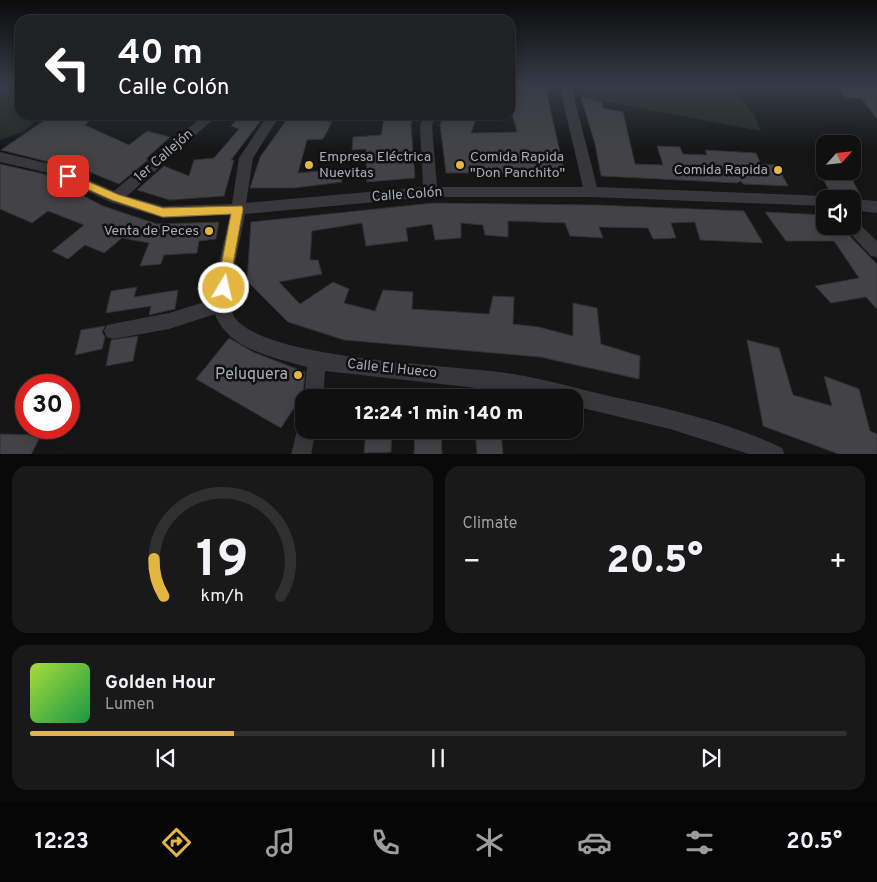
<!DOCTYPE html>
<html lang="en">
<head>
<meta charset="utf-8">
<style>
  :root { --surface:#101011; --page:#19191a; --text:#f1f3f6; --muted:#9c9d9f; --line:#303031; --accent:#e3b642 }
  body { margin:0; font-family:Overpass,sans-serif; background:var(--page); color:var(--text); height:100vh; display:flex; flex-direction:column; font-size:19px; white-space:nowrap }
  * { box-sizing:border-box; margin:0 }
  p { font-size:16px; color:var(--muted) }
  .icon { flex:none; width:28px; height:28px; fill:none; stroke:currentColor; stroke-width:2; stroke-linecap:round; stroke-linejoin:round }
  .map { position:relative; height:454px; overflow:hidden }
  .details { display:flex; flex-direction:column; gap:12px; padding:12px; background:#090909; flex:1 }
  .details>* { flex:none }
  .hud { position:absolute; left:15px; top:15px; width:500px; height:105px; border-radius:15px; box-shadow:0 2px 12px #0003,0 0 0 1px var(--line); background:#202124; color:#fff; overflow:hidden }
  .needle { width:32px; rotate:63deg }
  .buttons { position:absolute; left:816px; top:135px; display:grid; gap:10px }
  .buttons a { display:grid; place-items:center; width:45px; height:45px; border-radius:10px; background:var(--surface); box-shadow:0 2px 12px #0003,0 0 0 1px var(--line); font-size:25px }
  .speed { position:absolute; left:15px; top:374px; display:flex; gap:10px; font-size:25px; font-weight:700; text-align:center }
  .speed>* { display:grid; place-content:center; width:65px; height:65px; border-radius:50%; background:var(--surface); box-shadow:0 2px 12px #0003,0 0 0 1px var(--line); line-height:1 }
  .speed .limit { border:8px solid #d22; background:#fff; color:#111 }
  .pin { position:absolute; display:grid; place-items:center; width:42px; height:42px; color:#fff; margin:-21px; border-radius:10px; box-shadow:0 2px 8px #0006 }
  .me { position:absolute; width:55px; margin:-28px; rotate:9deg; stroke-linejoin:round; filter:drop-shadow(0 0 4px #0008) }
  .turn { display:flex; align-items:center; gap:18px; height:105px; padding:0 20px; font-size:22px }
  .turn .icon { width:65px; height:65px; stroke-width:2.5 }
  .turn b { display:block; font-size:35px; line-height:42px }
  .big { font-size:38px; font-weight:800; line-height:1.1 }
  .details .card { flex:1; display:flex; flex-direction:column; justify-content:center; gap:8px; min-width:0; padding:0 18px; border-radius:15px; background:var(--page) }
  .details .dial { align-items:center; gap:0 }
  .dial svg { height:130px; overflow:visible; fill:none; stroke:var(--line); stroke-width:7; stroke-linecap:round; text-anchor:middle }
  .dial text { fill:var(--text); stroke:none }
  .song { display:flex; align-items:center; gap:15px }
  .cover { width:60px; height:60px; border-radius:8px; background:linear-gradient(135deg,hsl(80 70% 55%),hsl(140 70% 35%)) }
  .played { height:5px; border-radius:2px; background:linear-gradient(90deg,var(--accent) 25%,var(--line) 25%) }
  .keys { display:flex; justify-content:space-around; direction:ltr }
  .heat { display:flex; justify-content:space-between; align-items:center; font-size:28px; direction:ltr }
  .details .tiles { flex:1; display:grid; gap:12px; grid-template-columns:1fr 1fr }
  .card:last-child { grid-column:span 2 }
  .trip { position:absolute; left:295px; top:389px; width:288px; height:50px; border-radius:15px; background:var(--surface); box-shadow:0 2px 12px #0003,0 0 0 1px var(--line); font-weight:800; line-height:50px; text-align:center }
  .dock { display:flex; height:80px; justify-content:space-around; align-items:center; background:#060607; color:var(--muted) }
  .dock .icon { width:35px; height:35px }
  .dock .selected { color:var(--accent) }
  .dock b { font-size:22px; color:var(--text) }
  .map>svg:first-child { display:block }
  .green { fill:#222a23 }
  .building { fill:#434347; stroke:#303033 }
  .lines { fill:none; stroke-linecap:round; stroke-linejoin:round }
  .minor { fill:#37373c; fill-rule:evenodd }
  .route { fill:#e3b642; stroke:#94762b }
  .poi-dot { fill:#e3b642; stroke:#111112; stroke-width:2 }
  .labels { text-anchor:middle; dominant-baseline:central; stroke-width:5; stroke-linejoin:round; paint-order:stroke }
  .street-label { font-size:14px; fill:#a9acb6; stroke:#111112 }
  .poi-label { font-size:14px; fill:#a9acb6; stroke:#111112; text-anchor:start }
  .near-poi-label { font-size:16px; fill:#a9acb6; stroke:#111112; text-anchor:end }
</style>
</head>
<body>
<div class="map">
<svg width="877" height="455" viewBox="0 0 877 455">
  <rect width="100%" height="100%" fill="#161617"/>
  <g class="green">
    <polygon points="0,86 20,86 20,115 43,115 23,132 0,140"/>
    <polygon points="584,86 732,86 755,116 761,131 582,97"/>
  </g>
  <g class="building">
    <polygon points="510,86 550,86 547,95 565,173 446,173 440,125 444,115 478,115 471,133 517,132 510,106"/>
    <polygon points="837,86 877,86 877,119 862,99 845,97"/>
    <polygon points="581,97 602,102 603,108 623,112 635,164 663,165 657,146 680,147 683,154 707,155 705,150 756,153 761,164 777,165 788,186 743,184 741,181 737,183 601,176 595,144"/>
    <polygon points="52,115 96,115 85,125 129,145 147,131 170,137 146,159 148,160 119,184 65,162 61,165 1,150"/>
    <polygon points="242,115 265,115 231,160 234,160 224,196 170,200 137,190 164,166 189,176 194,160 214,158 239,129 231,126"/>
    <polygon points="290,115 321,115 318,120 332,122 323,139 307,140 298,173 341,169 342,182 294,188 250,188 260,157"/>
    <polygon points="385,115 414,115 411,125 415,178 367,182 366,149 352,150 353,137 381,135"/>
    <polygon points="0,164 48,175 46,176 103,206 157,224 219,222 216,239 199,241 197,253 164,255 161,264 140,266 149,243 122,238 104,253 85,245 68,259 52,251 84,225 48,211 32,223 0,209"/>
    <polygon points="817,169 825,171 848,172 860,194 829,190"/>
    <polygon points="433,203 597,205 744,211 763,243 700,240 695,222 671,223 676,238 653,239 648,228 599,227 603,238 570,236 565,223 508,221 508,237 485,235 483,225 461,223 461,238 435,240 432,224 406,228 408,241 366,246 362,223 312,231 310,260 318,260 322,274 279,282 300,304 333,282 349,289 344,303 375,311 383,290 413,292 412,309 489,314 493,296 514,297 513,324 539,327 573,336 573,303 597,308 601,344 640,356 639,379 540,357 344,340 288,322 247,281 251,222"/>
    <polygon points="765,212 825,215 825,226 840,226 877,264 877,309 866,297 831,303 815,286 859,278 834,241 786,241"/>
    <polygon points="137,287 134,297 178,290 175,309 149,315 151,306 106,313 111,291"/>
    <polygon points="105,326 102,332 105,337 102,349 75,355 81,330"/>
    <polygon points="138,336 133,361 106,366 111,340"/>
    <polygon points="229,338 253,352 305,372 303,394 281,428 196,379"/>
    <polygon points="747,340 779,348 793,395 832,406 824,376 859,389 870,431 877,434 877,455 841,455 763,426"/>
    <polygon points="366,430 392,430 391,452 364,453"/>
    <polygon points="415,430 441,430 442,455 414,455"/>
    <polygon points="475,430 501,430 503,455 477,455"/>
    <polygon points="0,434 41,435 31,455 0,455"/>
  </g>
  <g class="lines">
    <g class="minor">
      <path d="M 563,86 L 575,86 L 573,93 L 597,187 L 825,196 L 831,199 L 825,199 L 825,206 L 591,197 L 430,197 L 245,214 C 242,235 223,302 235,318 C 269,361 455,364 513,374 C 544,379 575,388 605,395 C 665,408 726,421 782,448 L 785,455 L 752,455 L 670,429 L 574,406 L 574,398 L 535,398 L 513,392 L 325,371 L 323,398 L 304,399 L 307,367 C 274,357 228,350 215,314 L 169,329 L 113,339 L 107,337 L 104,331 L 107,325 L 169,313 L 214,299 L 217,272 L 230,215 L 163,218 L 110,202 L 49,173 L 0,162 L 0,152 L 58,166 L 114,191 L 204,115 L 218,115 L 127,196 L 163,206 L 232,204 L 239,158 L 268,115 L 280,115 L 253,158 L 246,203 L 423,187 L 420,126 L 424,115 L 436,115 L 432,126 L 437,187 L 583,187 L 561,93 Z"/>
      <polygon points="851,199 852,199 877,201 877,213 852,210"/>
      <polygon points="852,220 857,222 877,241 877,257 871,256 847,230 845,226 852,226"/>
      <polygon points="304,421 304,430 316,430 311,455 291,455 299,423"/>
    </g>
  </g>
  <linearGradient id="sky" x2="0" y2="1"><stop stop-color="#0c0c0d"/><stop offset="0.57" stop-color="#363c47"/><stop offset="1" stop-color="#363c47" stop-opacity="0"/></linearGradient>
  <rect width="877" height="150" fill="url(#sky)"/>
  <polygon class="route" points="68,173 119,195 163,208 242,206 243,209 228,292 224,293 219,292 217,288 231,214 163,217 112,200 65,179 63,176"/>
  <g class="poi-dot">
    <circle cx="309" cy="165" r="5"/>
    <circle cx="460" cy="165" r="5"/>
    <circle cx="778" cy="170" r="5"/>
    <circle cx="209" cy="231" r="5"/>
    <circle cx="298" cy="375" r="5"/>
  </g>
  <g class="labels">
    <g class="street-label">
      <text transform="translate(164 156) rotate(-41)">1er Callejón</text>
      <text transform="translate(407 195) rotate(-4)">Calle Colón</text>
      <text transform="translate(392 369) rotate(6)">Calle El Hueco</text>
    </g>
    <g class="poi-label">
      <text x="319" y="157">Empresa Eléctrica<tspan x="319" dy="16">Nuevitas</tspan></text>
      <text x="470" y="157">Comida Rapida<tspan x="470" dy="16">"Don Panchito"</tspan></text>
      <text x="768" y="170" text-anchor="end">Comida Rapida</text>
      <text x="199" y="231" text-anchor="end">Venta de Peces</text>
    </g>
    <g class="near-poi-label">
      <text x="288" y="375">Peluquera</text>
    </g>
  </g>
</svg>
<div class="buttons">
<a><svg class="needle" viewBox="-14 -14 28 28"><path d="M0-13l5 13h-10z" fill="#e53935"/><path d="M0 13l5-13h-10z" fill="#9c9d9f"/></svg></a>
<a><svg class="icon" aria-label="sound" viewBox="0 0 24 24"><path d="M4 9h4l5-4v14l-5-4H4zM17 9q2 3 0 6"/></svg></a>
</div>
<div class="speed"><div class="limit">30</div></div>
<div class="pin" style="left:68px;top:176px;background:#d93025"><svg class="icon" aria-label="arrive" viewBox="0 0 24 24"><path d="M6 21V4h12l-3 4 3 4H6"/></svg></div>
<svg class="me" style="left:224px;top:288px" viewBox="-20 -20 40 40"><circle r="17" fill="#e3b642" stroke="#fff" stroke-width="3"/><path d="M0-11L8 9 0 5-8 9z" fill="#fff"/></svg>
<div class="trip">12:24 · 1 min · 140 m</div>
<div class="hud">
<div class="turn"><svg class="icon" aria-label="left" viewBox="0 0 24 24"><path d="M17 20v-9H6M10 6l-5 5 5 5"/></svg><div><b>40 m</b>Calle Colón</div></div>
</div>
</div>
<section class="details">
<div class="tiles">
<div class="card dial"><svg viewBox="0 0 100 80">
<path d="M14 69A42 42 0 1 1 86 69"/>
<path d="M14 69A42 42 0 0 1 8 46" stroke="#e3b642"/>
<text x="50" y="56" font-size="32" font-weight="700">19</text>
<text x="50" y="72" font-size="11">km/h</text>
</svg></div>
<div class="card"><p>Climate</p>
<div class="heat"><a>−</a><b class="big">20.5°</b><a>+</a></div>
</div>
<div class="card">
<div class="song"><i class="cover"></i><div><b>Golden Hour</b><p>Lumen</p></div></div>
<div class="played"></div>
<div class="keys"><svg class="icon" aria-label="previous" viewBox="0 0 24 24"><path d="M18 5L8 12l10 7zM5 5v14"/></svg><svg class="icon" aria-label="pause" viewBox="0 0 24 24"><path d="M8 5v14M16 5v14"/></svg><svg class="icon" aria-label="next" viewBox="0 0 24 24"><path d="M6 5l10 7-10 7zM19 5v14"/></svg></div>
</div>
</div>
</section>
<nav class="dock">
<b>12:23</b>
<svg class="icon selected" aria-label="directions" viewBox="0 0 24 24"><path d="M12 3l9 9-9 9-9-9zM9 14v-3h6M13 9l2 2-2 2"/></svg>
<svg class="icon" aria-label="music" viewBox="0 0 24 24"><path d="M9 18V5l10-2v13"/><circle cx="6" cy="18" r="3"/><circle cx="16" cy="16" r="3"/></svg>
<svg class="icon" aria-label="phone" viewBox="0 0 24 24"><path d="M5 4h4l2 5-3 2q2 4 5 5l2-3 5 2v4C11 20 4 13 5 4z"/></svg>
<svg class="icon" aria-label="climate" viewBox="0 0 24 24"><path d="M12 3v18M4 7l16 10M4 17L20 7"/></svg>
<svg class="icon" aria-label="car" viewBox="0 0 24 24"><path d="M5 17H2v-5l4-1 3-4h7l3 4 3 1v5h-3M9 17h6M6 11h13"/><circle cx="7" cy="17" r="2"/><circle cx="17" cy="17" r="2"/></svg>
<svg class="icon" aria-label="filters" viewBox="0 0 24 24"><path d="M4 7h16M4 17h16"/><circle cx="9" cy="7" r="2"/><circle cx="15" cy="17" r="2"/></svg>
<b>20.5°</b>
</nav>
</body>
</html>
